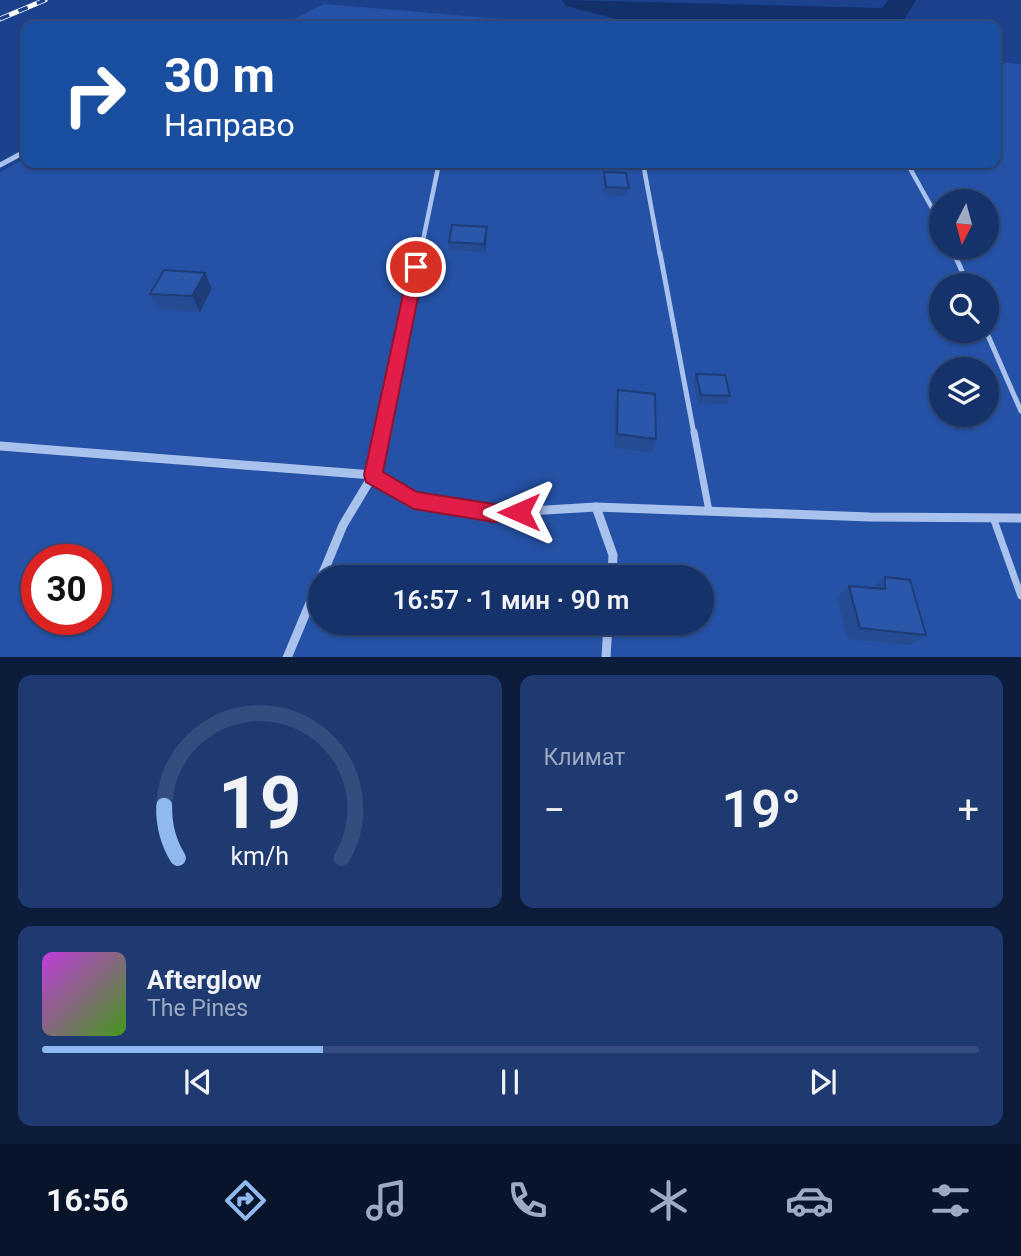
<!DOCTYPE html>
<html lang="ru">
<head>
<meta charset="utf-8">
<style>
  :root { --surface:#15326a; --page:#1e3a70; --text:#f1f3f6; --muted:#9daac1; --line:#344d7e; --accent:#90b9f0 }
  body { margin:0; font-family:Roboto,sans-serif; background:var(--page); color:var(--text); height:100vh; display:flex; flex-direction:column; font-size:26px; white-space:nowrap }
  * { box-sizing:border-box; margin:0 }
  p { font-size:23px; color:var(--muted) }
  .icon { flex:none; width:38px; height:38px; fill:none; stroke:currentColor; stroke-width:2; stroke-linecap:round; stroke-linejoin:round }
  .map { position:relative; height:657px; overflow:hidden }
  .drawer { display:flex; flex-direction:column; gap:18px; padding:18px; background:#0c1c3a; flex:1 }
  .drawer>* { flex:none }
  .banner { position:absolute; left:21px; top:21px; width:980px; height:147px; border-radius:14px; box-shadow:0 2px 5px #0004,0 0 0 2px var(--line); background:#1a4fa0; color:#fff; overflow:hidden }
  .needle { width:46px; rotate:186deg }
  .fabs { position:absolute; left:929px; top:189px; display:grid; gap:14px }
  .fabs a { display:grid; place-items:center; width:70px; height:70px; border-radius:50%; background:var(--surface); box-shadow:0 2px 5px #0004,0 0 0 2px var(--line); font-size:35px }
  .speed { position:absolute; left:21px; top:544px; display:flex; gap:14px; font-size:35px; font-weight:700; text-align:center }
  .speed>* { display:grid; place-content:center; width:91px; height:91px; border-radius:50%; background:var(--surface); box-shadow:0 2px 5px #0004,0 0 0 2px var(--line); line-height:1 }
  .speed .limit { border:10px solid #d22; background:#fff; color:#111 }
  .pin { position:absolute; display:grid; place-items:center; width:60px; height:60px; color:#fff; margin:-30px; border:4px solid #fff; border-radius:50%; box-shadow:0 2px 7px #0007 }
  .me { position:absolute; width:77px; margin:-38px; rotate:270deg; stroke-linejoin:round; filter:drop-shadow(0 0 5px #0008) }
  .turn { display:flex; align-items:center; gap:24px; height:147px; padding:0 28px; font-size:32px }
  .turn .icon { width:91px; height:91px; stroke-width:2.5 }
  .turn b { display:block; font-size:49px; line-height:60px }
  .big { font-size:52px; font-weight:600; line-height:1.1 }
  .drawer .card { flex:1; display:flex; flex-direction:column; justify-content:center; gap:10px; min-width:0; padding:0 24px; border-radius:14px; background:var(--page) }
  .drawer .dial { align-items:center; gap:0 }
  .dial svg { height:182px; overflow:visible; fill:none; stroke:var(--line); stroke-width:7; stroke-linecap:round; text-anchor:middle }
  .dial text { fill:var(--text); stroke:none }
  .song { display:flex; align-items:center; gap:21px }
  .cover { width:84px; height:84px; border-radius:10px; background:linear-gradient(135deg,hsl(290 70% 55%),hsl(100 70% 35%)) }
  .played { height:7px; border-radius:4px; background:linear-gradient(90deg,var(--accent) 30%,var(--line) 30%) }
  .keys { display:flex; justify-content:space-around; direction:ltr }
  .heat { display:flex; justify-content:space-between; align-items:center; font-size:38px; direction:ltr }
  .drawer .tiles { flex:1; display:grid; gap:18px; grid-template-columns:1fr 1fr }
  .card:last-child { grid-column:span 2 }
  .trip { position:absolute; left:308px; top:565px; width:406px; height:70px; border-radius:35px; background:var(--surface); box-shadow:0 2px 5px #0004,0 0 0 2px var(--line); font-weight:600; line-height:70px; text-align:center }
  .menu { display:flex; height:112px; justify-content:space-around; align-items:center; background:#08142a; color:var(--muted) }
  .menu .icon { width:49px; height:49px }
  .menu .current { color:var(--accent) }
  .menu b { font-size:32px; color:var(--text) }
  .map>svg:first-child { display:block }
  .green { fill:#2552a6; fill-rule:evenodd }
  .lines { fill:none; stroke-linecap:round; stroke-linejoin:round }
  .river { fill:#13306b; fill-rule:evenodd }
  .lane-far2 { stroke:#a9c1ed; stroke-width:4.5 }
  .lane-far1 { stroke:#a9c1ed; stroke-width:5 }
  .lane { stroke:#a9c1ed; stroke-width:7 }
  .street-far1 { stroke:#a9c1ed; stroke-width:5 }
  .street { stroke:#a9c1ed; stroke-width:9 }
  .rail-casing { stroke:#fff; stroke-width:5 }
  .rail { stroke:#1c428d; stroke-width:3.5; stroke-dasharray:10; stroke-linecap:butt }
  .wall { fill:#254b93 }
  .shaded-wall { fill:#1e3d78 }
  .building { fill:#2b57ab; stroke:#1e3d78; stroke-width:2 }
  .route { fill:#e11d48; stroke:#92132f; stroke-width:2 }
</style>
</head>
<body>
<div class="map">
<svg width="1021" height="658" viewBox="0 0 1021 658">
  <rect width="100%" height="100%" fill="#1c428d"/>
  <g class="green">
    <polygon points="324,4 584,26 280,26"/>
    <path d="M 996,62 L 1021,64 L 1021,657 L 0,658 L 0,172 L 26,158 L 26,163 L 996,163 ZM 942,201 L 987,201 L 987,247 L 942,247 ZM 942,285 L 987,285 L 987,331 L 942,331 ZM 942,369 L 987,369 L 987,415 L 942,415 ZM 37,560 L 96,560 L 96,620 L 37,620 ZM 320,578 L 702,578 L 702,623 L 320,623 Z"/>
  </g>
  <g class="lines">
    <polygon class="river" points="562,0 882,8 888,0 916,0 902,23 891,26 620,20 566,6"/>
    <g class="lane-far2">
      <polyline points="643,163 660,255"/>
      <polyline points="907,163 942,226"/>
      <polyline points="951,247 955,255"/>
      <polyline points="420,255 439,163"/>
    </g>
    <g class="lane-far1">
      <polyline points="660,253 694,434"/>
      <polyline points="954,253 968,285"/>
      <polyline points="986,331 1021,411"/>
      <polyline points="382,434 420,253"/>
    </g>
    <g class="lane">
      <polyline points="694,432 709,511"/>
      <polyline points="373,475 382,432"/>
      <polyline points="994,520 1021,596"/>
    </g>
    <polyline class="street-far1" points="0,165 26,151"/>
    <g class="street">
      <polyline points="0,446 373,475 414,500 494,513 596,507 870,517 1021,518"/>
      <polyline points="596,507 613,555 612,578"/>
      <polyline points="321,578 343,525 373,475"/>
      <polyline points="287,658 320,579"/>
      <polyline points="606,658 608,623"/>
    </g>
    <g class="rail-casing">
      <polyline id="rail" points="0,19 45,0"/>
    </g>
    <use href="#rail" class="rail"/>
  </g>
  <g class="wall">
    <polygon points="604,172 629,188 627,196 605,195 603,180"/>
    <polygon points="487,235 485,252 449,250 449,242"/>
    <polygon points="212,288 200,312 159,310 150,294"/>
    <polygon points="696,374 730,396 727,404 698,403 693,382"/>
    <polygon points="618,390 656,439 652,453 614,448 615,405"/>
    <polygon points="885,577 926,635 911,645 847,639 837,597 849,586 873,588"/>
  </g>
  <g class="shaded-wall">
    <polygon points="487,227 487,235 485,252 484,244"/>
    <polygon points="205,273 212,288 200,312 192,296"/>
  </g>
  <g class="building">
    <polygon points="604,172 626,173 629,188 606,187"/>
    <polygon points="452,225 487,227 484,244 449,242"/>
    <polygon points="164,270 205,273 192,296 150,294"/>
    <polygon points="696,374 725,375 730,396 701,395"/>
    <polygon points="618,390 655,394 656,439 617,434"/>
    <polygon points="885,577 910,580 926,635 860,628 849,586 885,589"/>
  </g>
  <polygon class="route" points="416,262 424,267 383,472 417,492 494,504 526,505 529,512 526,518 494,522 414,509 366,482 364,475 409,267"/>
</svg>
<div class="fabs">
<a><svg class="needle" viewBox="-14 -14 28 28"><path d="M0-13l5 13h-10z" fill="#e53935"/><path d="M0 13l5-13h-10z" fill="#9daac1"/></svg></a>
<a><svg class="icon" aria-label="search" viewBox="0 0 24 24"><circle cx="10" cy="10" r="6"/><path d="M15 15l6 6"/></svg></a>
<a><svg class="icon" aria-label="layers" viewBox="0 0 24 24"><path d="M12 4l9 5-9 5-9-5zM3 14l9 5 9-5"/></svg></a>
</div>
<div class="speed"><div class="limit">30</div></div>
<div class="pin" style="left:416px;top:267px;background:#d93025"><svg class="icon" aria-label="arrive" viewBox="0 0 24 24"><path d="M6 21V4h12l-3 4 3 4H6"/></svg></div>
<svg class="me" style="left:519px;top:512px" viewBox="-20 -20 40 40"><path d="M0-17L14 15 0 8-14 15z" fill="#e11d48" stroke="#fff" stroke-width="4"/></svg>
<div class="trip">16:57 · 1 мин · 90 m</div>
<div class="banner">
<div class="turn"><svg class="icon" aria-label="right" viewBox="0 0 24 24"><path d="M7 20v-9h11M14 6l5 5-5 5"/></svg><div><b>30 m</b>Направо</div></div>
</div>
</div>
<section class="drawer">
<div class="tiles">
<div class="card dial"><svg viewBox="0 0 100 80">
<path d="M14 69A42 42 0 1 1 86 69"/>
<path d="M14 69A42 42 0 0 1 8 46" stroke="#90b9f0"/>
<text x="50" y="56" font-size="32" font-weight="700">19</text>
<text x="50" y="72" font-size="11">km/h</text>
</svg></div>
<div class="card"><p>Климат</p>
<div class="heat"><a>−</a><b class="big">19°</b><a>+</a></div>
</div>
<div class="card">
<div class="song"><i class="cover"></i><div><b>Afterglow</b><p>The Pines</p></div></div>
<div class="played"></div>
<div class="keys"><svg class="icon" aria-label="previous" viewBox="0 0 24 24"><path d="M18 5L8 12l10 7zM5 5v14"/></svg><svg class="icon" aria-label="pause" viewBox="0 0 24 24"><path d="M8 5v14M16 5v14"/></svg><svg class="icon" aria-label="next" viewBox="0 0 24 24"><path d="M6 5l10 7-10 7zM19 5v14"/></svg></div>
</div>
</div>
</section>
<nav class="menu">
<b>16:56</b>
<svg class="icon current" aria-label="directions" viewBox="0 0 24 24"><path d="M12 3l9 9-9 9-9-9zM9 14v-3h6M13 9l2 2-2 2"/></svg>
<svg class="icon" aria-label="music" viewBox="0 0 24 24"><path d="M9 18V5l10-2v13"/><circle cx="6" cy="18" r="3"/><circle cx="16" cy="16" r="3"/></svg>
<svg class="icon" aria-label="phone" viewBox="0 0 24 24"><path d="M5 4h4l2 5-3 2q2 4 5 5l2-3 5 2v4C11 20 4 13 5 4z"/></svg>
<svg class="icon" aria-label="climate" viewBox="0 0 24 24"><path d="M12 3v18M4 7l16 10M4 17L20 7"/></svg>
<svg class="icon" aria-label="car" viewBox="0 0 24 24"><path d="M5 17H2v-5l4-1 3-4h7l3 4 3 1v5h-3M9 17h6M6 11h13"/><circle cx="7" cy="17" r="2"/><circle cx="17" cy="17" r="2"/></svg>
<svg class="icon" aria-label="filters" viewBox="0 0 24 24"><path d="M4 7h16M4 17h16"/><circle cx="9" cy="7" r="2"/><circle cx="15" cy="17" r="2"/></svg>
</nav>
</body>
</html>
